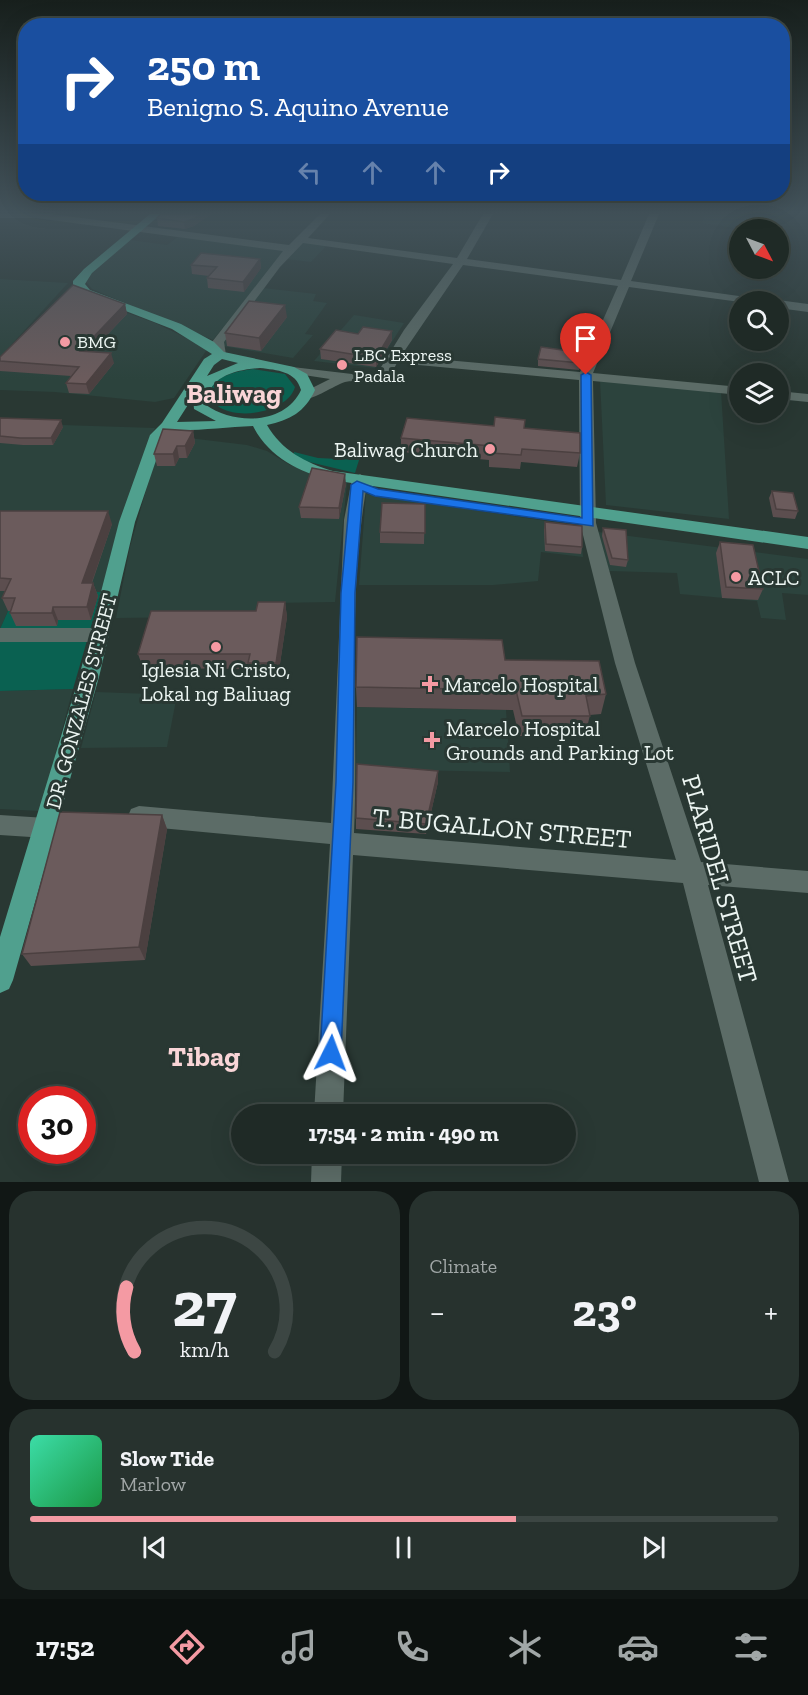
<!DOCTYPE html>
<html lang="en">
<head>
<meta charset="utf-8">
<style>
  :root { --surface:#1f2a26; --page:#27322e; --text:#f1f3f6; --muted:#a1a7a7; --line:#3c4643; --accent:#f49aa3 }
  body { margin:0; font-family:"Zilla Slab",serif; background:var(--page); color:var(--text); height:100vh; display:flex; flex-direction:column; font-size:22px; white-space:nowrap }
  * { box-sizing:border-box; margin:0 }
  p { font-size:20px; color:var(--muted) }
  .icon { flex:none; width:33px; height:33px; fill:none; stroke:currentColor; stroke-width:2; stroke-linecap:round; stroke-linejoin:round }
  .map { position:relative; height:1182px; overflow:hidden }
  .details { display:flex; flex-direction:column; gap:9px; padding:9px; background:#111715; flex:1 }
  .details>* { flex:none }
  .hud { position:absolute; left:18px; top:18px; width:772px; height:183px; border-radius:24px; box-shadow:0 6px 24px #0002,0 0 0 2px var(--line); background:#1a4fa0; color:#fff; overflow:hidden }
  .needle { width:39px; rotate:131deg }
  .buttons { position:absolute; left:729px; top:219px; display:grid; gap:12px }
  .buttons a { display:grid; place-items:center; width:60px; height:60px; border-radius:50%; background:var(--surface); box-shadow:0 6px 24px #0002,0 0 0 2px var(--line); font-size:30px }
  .speed { position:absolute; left:18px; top:1086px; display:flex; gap:12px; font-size:30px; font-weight:700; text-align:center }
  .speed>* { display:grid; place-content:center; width:78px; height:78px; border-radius:50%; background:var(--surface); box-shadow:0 6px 24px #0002,0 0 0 2px var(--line); line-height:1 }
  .speed .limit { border:9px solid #d22; background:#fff; color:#111 }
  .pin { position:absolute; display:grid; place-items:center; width:51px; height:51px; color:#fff; margin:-62px -26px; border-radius:50% 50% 50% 0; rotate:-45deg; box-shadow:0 0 6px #0007 }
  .pin .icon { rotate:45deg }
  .me { position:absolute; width:66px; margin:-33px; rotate:3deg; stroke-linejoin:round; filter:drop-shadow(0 0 4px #0008) }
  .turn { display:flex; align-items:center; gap:21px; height:126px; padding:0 30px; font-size:27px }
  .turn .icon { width:78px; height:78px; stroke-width:2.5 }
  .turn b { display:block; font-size:42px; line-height:51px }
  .lanes { display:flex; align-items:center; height:57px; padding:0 30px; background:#0003; justify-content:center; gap:30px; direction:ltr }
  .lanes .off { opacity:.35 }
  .big { font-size:45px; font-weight:700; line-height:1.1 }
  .details .card { flex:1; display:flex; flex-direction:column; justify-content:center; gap:9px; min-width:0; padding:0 21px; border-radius:24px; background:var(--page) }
  .details .dial { align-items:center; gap:0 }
  .dial svg { height:156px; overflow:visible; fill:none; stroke:var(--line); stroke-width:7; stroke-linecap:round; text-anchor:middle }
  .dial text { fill:var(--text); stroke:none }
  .song { display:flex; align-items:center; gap:18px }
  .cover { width:72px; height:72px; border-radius:9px; background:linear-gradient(135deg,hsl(160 70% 55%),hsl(140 70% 35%)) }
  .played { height:6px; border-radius:3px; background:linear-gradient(90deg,var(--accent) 65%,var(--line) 65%) }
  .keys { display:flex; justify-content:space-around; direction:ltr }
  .heat { display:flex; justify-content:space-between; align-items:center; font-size:33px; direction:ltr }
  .details .tiles { flex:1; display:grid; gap:9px; grid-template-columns:1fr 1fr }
  .card:last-child { grid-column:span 2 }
  .trip { position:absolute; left:231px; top:1104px; width:345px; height:60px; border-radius:30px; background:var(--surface); box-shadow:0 6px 24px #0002,0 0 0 2px var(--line); font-weight:700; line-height:60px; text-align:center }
  .tab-bar { display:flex; height:96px; justify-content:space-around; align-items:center; background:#0c110f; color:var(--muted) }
  .tab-bar .icon { width:42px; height:42px }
  .tab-bar .current { color:var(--accent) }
  .tab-bar b { font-size:27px; color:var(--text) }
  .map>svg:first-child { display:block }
  .built { fill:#2c433d }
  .green { fill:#0a6151 }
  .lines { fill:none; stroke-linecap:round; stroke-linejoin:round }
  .street { fill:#5c6c67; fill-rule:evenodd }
  .primary { fill:#50a08e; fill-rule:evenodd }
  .wall { fill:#5c4e4f }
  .shaded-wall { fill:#4b4040 }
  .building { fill:#6b5b5c; stroke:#4b4040; stroke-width:1.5 }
  .route { fill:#1a73e8; stroke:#114b97; stroke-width:1.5 }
  .poi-dot { fill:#f49aa3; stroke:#293833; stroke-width:2 }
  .labels { text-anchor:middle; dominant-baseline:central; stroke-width:6; stroke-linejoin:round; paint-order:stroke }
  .far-poi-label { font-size:18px; fill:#ecf5f2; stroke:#293833; text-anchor:start }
  .poi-label { font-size:21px; fill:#ecf5f2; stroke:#293833; text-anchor:start }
  .street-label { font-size:21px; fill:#ecf5f2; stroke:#293833 }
  .near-street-label { font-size:26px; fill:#ecf5f2; stroke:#293833 }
  .far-town-label { font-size:27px; font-weight:bold; fill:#f9d5d7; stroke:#293833 }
  .near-quarter-label { font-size:28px; font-weight:bold; fill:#f9d5d7; stroke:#293833 }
</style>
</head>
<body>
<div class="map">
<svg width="808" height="1182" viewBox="0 0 808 1182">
  <rect width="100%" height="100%" fill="#293833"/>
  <g class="built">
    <polygon points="705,214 782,214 777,230 742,229 702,223"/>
    <polygon points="179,236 286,250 213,340 92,289 86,282 93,272 130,240 167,245"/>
    <polygon points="301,241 327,245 311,262 286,259"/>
    <polygon points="0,279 68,283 0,357"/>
    <polygon points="263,288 316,294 313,301 327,303 305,334 313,335 293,358 223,346 221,343"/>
    <polygon points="75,294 155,323 208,348 174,398 155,402 55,392 0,390 0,363"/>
    <polygon points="354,315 404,323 375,368 314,361"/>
    <polygon points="600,380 721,391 729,519 606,505"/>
    <polygon points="0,423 155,428 117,531 101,592 16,593 0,629"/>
    <polygon points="164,435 247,445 267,451 290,465 347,483 335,602 271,603 269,616 116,618 130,547 154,462"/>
    <polygon points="366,494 580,526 583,557 541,552 538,581 493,585 359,585"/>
    <polygon points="598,532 808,559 808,595 782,593 786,620 761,618 757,601 680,594 677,573 609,571"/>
    <polygon points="73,689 40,811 0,809 0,691"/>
    <polygon points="96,692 177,695 167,747 81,748"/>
    <polygon points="357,707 506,710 510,772 356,769"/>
  </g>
  <g class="green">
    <path d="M 253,369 L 285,374 L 295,387 C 287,416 218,425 209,394 C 215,374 236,372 253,369 Z"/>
    <polygon points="294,452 318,458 359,460 355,473 301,460 294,456"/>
    <polygon points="101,592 73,689 0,691 0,629 16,593"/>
  </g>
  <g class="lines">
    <g class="street">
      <path d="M 0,214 L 51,214 L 289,245 L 320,214 L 330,214 L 308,238 L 457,258 L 483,214 L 493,214 L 467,259 L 621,280 L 649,214 L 659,214 L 631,281 L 767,300 L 769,302 L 740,302 L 629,287 L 593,373 L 740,387 L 740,395 L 593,381 L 596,523 L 635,663 L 701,862 L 808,871 L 808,893 L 708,885 L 789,1182 L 759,1182 L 683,883 L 353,855 L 343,1114 L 314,1114 L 330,844 L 139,826 L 131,823 L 128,816 L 131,809 L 139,806 L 331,823 L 344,520 L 352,479 L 360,474 L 368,479 C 346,595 359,716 354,833 L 676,860 L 615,663 L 580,523 L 579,380 L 397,363 C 394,368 391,376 386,379 C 372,387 359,378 345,382 C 333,386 312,401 302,399 L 302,393 L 330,379 L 284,372 L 284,366 L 369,376 L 378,372 L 404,330 L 453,264 L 303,243 L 280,267 L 224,342 L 226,355 L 220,359 L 214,355 L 212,342 L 283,251 L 36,218 L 0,218 ZM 463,265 L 618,286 L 580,372 L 401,356 Z"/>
      <polygon points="778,300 808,304 808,312 778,308 778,302 774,302"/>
      <polygon points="778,391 808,394 808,402 778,399"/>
      <polygon points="0,628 99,628 106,630 108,635 106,640 99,642 0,642"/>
      <polygon points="0,815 46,818 54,821 58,828 54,835 46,838 0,835"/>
      <polygon points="312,1154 342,1154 341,1182 311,1182"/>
    </g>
    <path class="primary" d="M 150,214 L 161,214 L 92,273 L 85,284 L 90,290 L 181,324 L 214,342 L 224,352 L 294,367 L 307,374 L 315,390 C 305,412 290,420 267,425 C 281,450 306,463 333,471 L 808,537 L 808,549 L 331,480 C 299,472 269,457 253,426 C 226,427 199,431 171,430 L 164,437 L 135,522 L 99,677 L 13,980 L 9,989 L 0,993 L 0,937 L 79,677 L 119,522 L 150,435 L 162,423 L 204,359 L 212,354 L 172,329 L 82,294 L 73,285 L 73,281 L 84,269 ZM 222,359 L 238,363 L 207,376 L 214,365 ZM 260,368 C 277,370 296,371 301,390 C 285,425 234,425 206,405 C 208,376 235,370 260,368 ZM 193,397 L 194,409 L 216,421 L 177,422 Z"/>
  </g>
  <g class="wall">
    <polygon points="161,214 211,214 194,226 185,229 158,226 157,218"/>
    <polygon points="260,259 261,268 244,292 208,288 207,278 209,276 192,274 191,265"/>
    <polygon points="125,304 127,314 92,351 114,363 89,394 69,393 66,383 71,376 0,371 0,357"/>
    <polygon points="287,317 261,351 227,346 225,333"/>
    <polygon points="392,331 392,340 376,367 321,359 320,349 358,334"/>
    <polygon points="584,353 583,359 579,370 538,366 538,359"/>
    <polygon points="0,418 63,427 53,445 23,445 0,443"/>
    <polygon points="524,428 580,453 577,467 521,462 520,469 489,467 489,460 401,452 401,438"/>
    <polygon points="193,431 195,443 187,458 179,458 175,466 157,466 154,454"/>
    <polygon points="346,484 339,519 301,518 299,507"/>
    <polygon points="772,491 798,511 795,519 773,517 769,498"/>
    <polygon points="425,504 424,544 380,543 380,532"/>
    <polygon points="0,511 112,524 92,583 93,583 98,596 91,620 58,620 57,626 16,626 10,613 10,611 8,611 2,598 5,591 0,591"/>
    <polygon points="545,522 582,547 581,554 545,551 544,530"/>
    <polygon points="603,528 628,560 626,567 610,565 602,536"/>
    <polygon points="720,542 763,589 758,600 722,598 716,553"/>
    <polygon points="285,602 287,617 278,677 251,677 249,669 143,668 138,654 256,611"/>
    <polygon points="505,660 606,694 601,714 590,715 585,736 519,736 513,710 357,707 356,687"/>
    <polygon points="438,771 438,782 426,834 356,829 356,818"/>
    <polygon points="162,815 167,829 145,960 31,966 22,954"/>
  </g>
  <g class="shaded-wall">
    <polygon points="200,214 211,214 194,226 185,229 184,222"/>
    <polygon points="260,259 261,268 244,292 243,282"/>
    <polygon points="125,304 127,314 83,360 80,351"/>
    <polygon points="285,305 287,317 261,351 259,338"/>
    <polygon points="392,331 392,340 376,367 376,358"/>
    <polygon points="111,353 114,363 89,394 86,384"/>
    <polygon points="584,353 583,359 579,370 580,363"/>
    <polygon points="61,420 63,427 53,445 51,438"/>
    <polygon points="193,431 195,443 187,458 185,446"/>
    <polygon points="177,446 179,458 175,466 173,454"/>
    <polygon points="345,474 346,484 339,519 339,508"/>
    <polygon points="108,511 112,524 87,596 82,583"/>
    <polygon points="93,583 98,596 91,620 87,607"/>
    <polygon points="285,602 287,617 278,677 276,663"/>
    <polygon points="53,607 58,620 57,626 52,613"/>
    <polygon points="438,771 438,782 426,834 426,824"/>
    <polygon points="162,815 167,829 145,960 139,947"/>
  </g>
  <g class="building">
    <polygon points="161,214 200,214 193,219 184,222 157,218"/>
    <polygon points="201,253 260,259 243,282 207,278 217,267 191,265"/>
    <polygon points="73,285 125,304 80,351 111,353 86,384 66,383 79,367 0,361 0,357"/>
    <polygon points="249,301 285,305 259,338 225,333"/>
    <polygon points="363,327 392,331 376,358 320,349 336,330 358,334"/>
    <polygon points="541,347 584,353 580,363 538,359"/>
    <polygon points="495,417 525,420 524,428 580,433 580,453 522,449 521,455 490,453 491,446 401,438 407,418 494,426"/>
    <polygon points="0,418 61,420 51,438 20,438 0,436"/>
    <polygon points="163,429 193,431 185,446 177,446 173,454 154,454"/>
    <polygon points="312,468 345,474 339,508 299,507"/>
    <polygon points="772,491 793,493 798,511 776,509"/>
    <polygon points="382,503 425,504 425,533 380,532"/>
    <polygon points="0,511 108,511 82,583 93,583 87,607 53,607 52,613 10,613 15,598 2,598 11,579 0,578"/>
    <polygon points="545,522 582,526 582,547 546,544"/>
    <polygon points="603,528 626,530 628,560 612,558"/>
    <polygon points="720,542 753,545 763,589 726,587"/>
    <polygon points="258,602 285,602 276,663 248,663 250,654 138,654 151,611 256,611"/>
    <polygon points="357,637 502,640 505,660 599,661 606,694 586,696 590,716 522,716 516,690 356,687"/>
    <polygon points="357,764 438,771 426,824 356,818"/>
    <polygon points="60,812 162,815 139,947 22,954"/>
  </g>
  <linearGradient id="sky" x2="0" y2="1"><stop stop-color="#171f1c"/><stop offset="0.56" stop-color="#43535b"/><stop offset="1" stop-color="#43535b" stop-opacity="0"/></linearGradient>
  <rect width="808" height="379" fill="url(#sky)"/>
  <polygon class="route" points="586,372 591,375 593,526 375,496 363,491 355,593 353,782 341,1053 338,1060 331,1063 323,1060 320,1053 336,782 341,593 351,485 357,481 378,489 582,518 581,375"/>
  <g class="poi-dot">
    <circle cx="65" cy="342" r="6"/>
    <circle cx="342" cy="365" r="6"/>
    <circle cx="490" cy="449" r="6"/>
    <circle cx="736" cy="577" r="6"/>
    <circle cx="216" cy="647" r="6"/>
    <path d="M427 675h6v6h6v6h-6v6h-6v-6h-6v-6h6z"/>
    <path d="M429 731h6v6h6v6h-6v6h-6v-6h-6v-6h6z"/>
  </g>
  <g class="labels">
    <g class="far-poi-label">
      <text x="77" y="342">BMG</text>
      <text x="354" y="355">LBC Express<tspan x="354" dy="21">Padala</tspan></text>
    </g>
    <g class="poi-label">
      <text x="478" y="449" text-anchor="end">Baliwag Church</text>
      <text x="748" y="577">ACLC</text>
      <text x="216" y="669" text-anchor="middle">Iglesia Ni Cristo,<tspan x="216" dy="24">Lokal ng Baliuag</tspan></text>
      <text x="444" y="684">Marcelo Hospital</text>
      <text x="446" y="728">Marcelo Hospital<tspan x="446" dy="24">Grounds and Parking Lot</tspan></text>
    </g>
    <g class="street-label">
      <text transform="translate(81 701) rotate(-75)">DR. GONZALES STREET</text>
    </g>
    <g class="near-street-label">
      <text transform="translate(502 828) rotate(5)">T. BUGALLON STREET</text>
      <text transform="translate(720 879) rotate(74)">PLARIDEL STREET</text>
    </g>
    <g class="far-town-label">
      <text x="234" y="394">Baliwag</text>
    </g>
    <g class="near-quarter-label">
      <text x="204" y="1056">Tibag</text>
    </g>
  </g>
</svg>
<div class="buttons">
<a><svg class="needle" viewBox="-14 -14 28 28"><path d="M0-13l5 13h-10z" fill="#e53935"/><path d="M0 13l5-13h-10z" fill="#a1a7a7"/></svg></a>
<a><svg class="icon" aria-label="search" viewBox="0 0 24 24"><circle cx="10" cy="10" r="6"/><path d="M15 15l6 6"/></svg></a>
<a><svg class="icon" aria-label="layers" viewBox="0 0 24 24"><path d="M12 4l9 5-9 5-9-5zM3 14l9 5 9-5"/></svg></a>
</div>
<div class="speed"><div class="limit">30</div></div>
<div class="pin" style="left:586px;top:375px;background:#d93025"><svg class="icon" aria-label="arrive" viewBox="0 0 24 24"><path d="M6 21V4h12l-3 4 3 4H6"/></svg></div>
<svg class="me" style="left:331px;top:1053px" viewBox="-20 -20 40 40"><path d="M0-17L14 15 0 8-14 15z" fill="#1a73e8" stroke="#fff" stroke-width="4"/></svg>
<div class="trip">17:54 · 2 min · 490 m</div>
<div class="hud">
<div class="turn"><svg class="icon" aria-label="right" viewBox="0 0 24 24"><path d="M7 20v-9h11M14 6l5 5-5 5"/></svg><div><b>250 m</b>Benigno S. Aquino Avenue</div></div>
<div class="lanes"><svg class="icon off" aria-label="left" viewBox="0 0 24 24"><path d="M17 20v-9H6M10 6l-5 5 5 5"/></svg><svg class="icon off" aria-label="ahead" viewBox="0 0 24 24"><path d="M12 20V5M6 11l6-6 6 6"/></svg><svg class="icon off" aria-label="ahead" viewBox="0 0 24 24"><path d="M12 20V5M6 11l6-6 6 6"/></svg><svg class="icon" aria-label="right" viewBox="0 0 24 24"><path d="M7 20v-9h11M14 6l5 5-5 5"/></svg></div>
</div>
</div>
<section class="details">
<div class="tiles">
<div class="card dial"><svg viewBox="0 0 100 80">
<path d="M14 69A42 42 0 1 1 86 69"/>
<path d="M14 69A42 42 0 0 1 10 36" stroke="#f49aa3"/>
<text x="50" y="56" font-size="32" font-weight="700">27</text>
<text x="50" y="72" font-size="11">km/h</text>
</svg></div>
<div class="card"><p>Climate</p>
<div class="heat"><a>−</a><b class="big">23°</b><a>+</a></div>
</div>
<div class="card">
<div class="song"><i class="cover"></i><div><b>Slow Tide</b><p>Marlow</p></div></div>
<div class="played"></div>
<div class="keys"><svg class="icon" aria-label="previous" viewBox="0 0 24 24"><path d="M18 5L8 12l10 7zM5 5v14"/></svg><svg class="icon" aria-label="pause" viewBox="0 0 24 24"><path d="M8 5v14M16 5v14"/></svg><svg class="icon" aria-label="next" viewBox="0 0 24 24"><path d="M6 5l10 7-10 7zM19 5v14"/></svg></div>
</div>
</div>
</section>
<nav class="tab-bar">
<b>17:52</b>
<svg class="icon current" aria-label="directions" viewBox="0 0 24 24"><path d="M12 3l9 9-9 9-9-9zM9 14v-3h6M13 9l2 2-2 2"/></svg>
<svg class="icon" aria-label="music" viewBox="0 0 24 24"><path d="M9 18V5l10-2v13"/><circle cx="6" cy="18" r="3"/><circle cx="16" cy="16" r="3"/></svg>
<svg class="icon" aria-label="phone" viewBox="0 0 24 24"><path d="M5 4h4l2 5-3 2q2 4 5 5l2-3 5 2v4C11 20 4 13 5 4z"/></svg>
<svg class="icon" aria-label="climate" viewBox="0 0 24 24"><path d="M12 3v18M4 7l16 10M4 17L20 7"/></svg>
<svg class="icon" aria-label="car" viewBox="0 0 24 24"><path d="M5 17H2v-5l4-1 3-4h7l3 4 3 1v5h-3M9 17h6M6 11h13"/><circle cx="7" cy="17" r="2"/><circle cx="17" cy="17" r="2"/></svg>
<svg class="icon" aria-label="filters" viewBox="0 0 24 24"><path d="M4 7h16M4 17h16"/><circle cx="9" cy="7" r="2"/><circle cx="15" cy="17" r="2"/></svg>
</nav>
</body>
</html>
